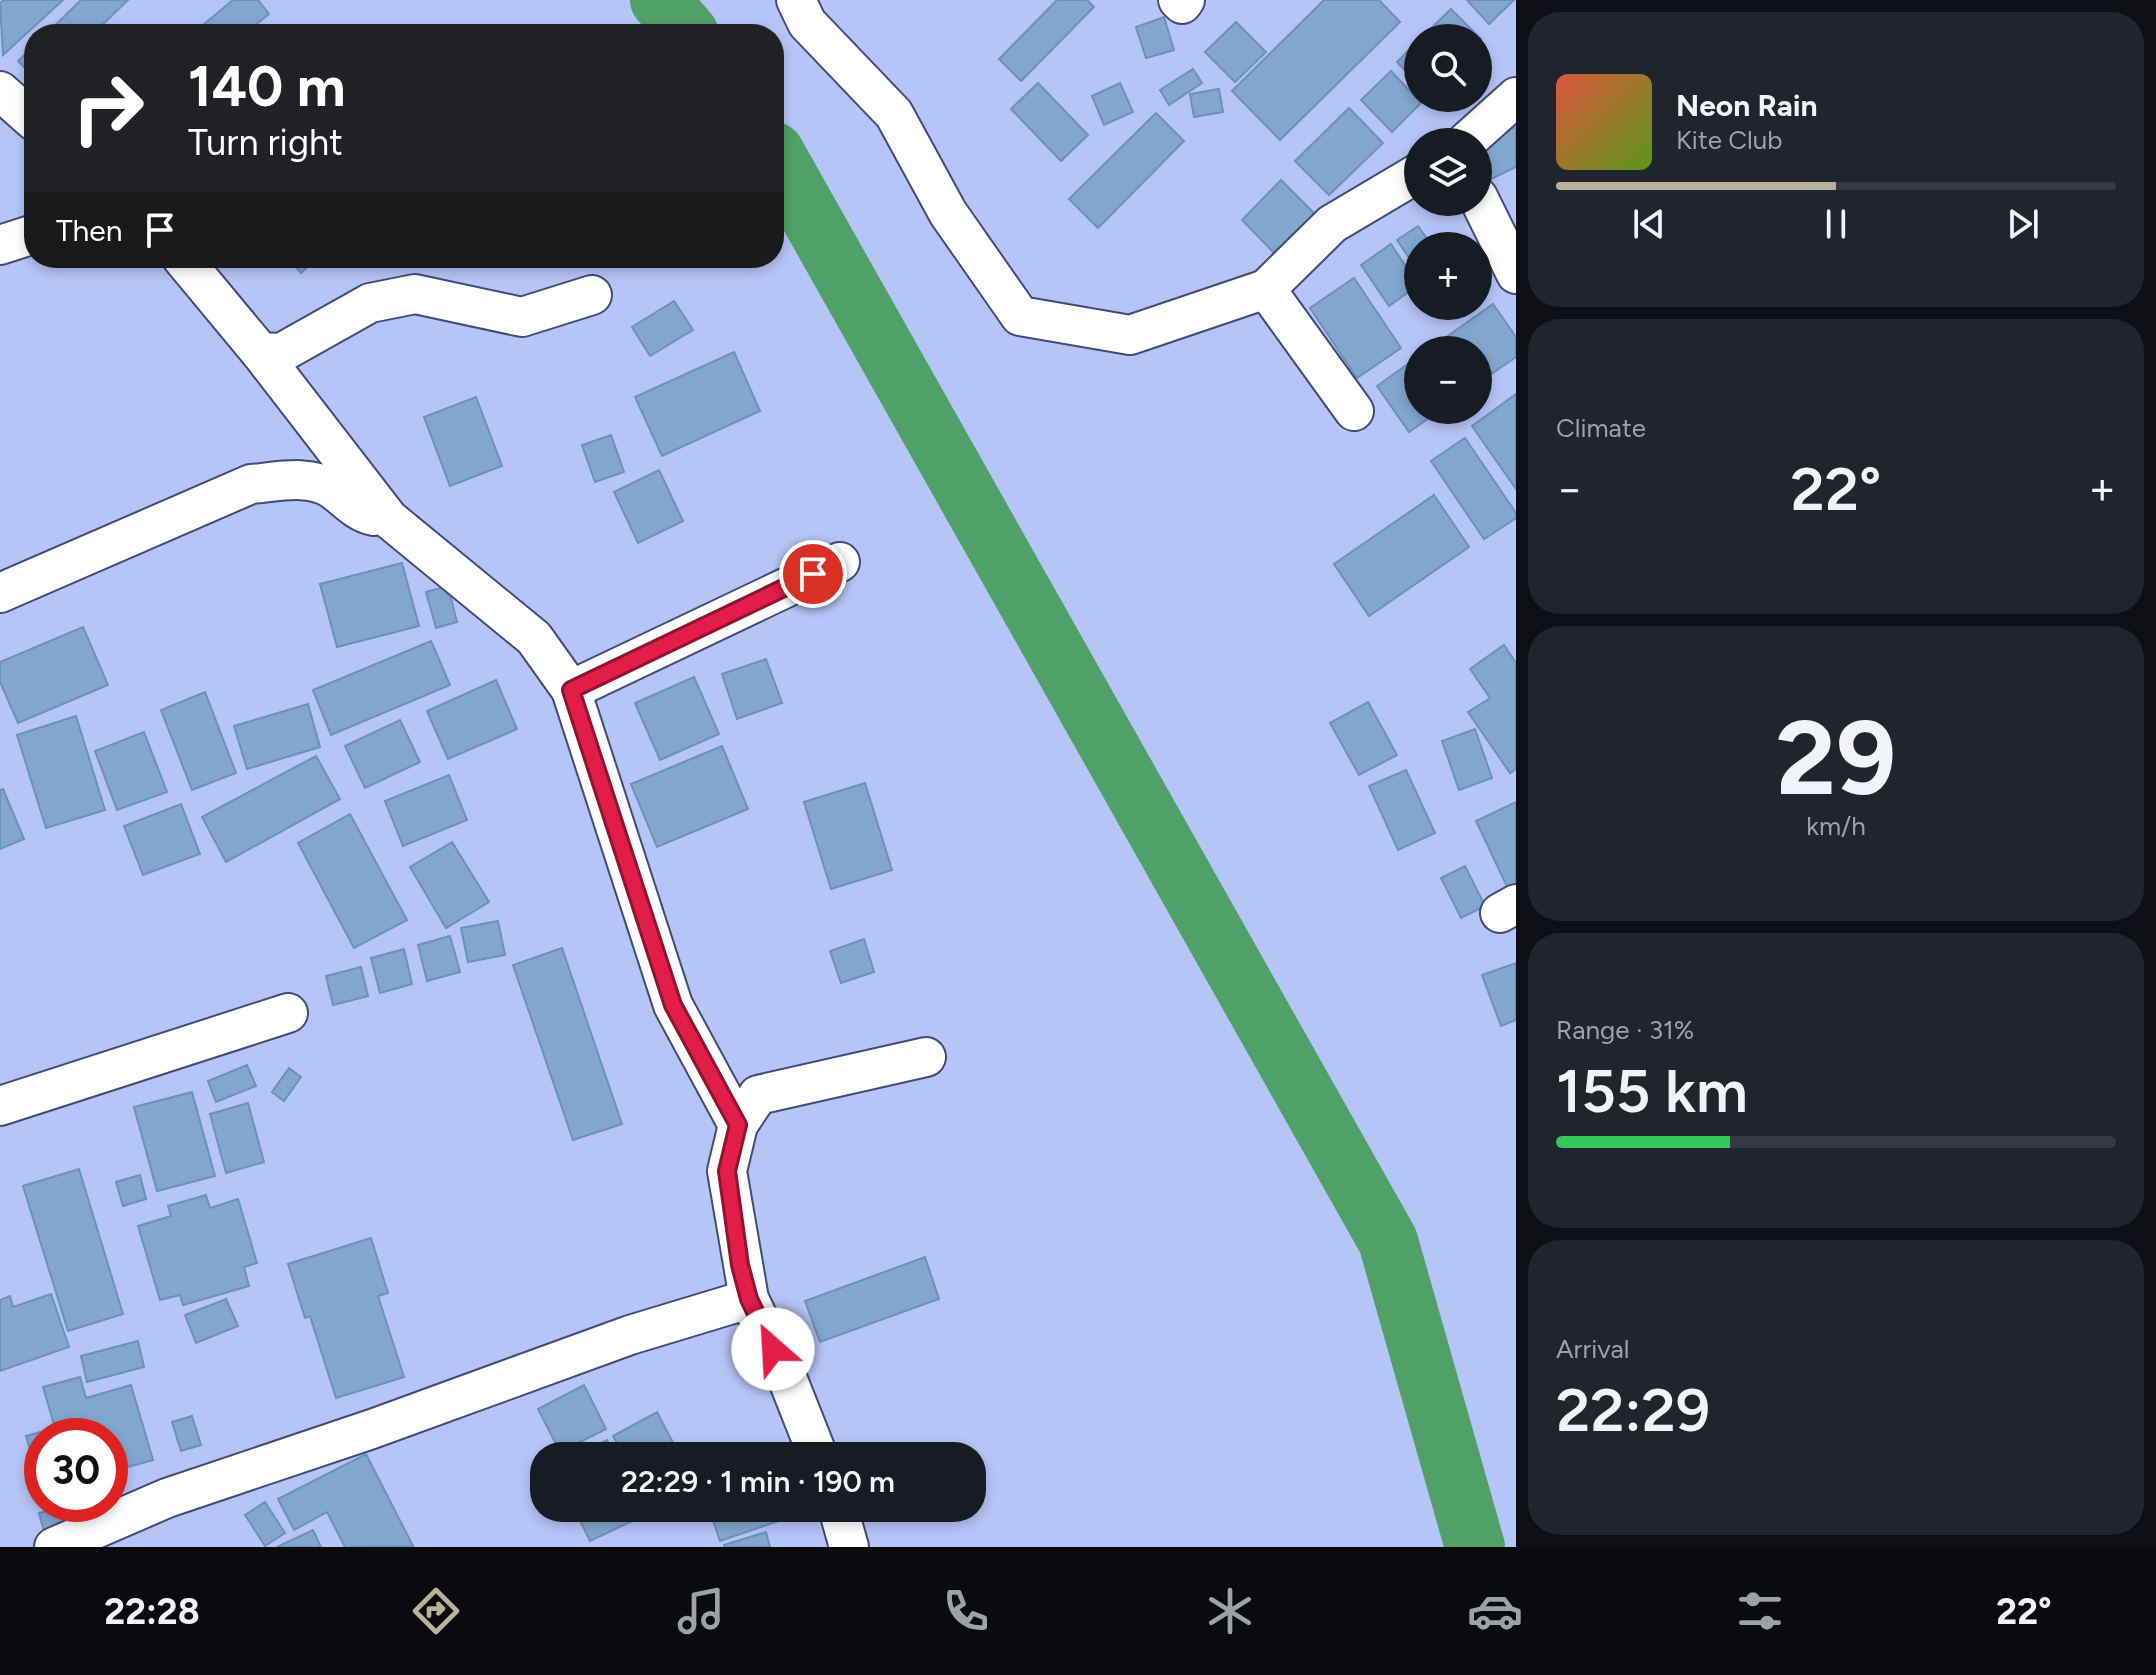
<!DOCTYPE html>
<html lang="en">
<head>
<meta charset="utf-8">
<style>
  :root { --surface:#171b24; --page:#20242c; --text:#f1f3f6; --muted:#9ea1a6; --line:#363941; --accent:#b8b19c }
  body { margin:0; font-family:Figtree,sans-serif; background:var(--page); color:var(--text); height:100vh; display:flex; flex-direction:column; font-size:30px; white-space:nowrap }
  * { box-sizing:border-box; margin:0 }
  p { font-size:26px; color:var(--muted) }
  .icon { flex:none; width:44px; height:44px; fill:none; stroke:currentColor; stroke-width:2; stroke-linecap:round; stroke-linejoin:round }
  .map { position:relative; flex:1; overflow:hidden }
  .drawer { display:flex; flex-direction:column; gap:12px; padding:12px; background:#0d0f14; width:640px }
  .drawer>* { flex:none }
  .banner { position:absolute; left:24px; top:24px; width:760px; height:244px; border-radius:32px; box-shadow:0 4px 12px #0003; background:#202124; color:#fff; overflow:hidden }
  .tools { position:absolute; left:1404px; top:24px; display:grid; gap:16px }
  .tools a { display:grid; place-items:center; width:88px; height:88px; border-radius:50%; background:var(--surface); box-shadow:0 4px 12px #0003; font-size:40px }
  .speed { position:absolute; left:24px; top:1418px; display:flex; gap:16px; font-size:40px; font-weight:700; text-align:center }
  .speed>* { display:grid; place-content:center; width:104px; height:104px; border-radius:50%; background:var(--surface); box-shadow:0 4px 12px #0003; line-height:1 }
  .speed .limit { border:12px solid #d22; background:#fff; color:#111 }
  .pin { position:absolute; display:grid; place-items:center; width:68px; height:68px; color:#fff; margin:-34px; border:4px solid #fff; border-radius:50%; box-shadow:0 2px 8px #0007 }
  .me { position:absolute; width:88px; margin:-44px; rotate:334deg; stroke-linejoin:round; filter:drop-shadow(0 0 6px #0008) }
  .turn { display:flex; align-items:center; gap:28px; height:168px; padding:0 32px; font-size:36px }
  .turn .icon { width:104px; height:104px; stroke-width:2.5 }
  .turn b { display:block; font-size:56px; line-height:68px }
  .then { display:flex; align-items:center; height:76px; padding:0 32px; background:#0003; gap:16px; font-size:30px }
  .big { font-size:60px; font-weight:600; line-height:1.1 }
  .drawer .tile { flex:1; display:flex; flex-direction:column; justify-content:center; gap:12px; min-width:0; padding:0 28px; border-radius:32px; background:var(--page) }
  .drawer .dial { align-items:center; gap:0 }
  .dial b { font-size:104px; line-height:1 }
  .song { display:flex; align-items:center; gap:24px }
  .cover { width:96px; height:96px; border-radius:12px; background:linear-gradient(135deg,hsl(10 70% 55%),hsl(90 70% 35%)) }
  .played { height:8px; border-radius:4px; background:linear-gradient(90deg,var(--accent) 50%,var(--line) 50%) }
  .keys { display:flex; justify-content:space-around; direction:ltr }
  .heat { display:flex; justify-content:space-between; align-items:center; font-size:44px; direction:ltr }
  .charge { height:12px; border-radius:6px; background:linear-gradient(90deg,#34c759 31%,var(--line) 0) }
  .trip { position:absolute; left:530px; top:1442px; width:456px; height:80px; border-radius:32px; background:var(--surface); box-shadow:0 4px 12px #0003; font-weight:600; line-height:80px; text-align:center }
  .menu { display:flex; height:128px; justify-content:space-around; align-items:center; background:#090b0e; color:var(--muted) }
  .menu .icon { width:56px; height:56px }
  .menu .active { color:var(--accent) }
  .menu b { font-size:36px; color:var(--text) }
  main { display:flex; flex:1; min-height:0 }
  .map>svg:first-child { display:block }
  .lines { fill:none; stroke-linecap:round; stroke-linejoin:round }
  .river { stroke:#50a167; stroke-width:60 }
  .building { fill:#81a7d1; stroke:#6c91ba; stroke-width:2 }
  .street-casing { stroke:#404c77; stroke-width:42 }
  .street { stroke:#fff; stroke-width:38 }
  .route-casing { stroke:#92132f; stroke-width:20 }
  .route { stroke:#e11d48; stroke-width:14 }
</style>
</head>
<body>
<main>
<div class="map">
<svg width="1516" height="1547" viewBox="0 0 1516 1547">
  <rect width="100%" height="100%" fill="#b5c5f8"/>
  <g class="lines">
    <g class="river">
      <polyline points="660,0 689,34"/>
      <polyline points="774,152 1388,1241 1475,1547"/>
    </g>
  </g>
  <g class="building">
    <polygon points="4,0 63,0 3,55 0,3"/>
    <polygon points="81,0 128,0 93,34 46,34"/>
    <polygon points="233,0 258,0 269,14 244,34 200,34 197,30"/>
    <polygon points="1057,0 1087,0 1094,7 1021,81 999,59"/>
    <polygon points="1324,0 1379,0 1400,22 1280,140 1232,91"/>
    <polygon points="1467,0 1514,0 1489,24"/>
    <polygon points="1451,9 1481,39 1478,42 1478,38 1421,38"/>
    <polygon points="1164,17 1174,50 1146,58 1136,27"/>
    <polygon points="1236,22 1266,52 1235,82 1205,52"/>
    <polygon points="1418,41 1418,84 1397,62"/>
    <polygon points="34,46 34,77 18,61"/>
    <polygon points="1193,69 1202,83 1169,105 1160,90"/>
    <polygon points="1391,71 1421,103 1392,132 1361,100"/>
    <polygon points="1038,83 1088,135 1061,161 1011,109"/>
    <polygon points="1120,83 1133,112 1104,125 1092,96"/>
    <polygon points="1219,89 1223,112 1194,117 1190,94"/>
    <polygon points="1349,108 1383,143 1329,195 1295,161"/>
    <polygon points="1156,113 1184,141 1098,228 1069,199"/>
    <polygon points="1516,127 1516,167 1479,185 1478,146"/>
    <polygon points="1281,180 1315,214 1275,254 1242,220"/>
    <polygon points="1418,226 1432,246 1418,246 1418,271 1397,240"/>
    <polygon points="1391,244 1418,285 1389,306 1361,265"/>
    <polygon points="288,258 317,258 301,273"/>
    <polygon points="1354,278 1401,348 1357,378 1310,308"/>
    <polygon points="674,301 693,330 650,356 632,327"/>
    <polygon points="1493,304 1516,337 1516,357 1478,383 1478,350 1428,350"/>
    <polygon points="734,352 760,411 662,456 635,397"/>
    <polygon points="1418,357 1418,410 1440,410 1409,432 1377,386"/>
    <polygon points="1516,394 1516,489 1472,426"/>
    <polygon points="476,397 502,466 450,486 424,417"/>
    <polygon points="611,435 624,472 595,482 582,445"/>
    <polygon points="1465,438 1516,513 1516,518 1484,539 1431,461"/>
    <polygon points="659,470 683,521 638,543 614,492"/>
    <polygon points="1434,495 1469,547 1369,616 1334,564"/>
    <polygon points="402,563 419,626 337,647 320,584"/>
    <polygon points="448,586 457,622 436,628 426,592"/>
    <polygon points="83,627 108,685 18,723 0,682 0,662"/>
    <polygon points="431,641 450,685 331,735 313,690"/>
    <polygon points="1504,645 1516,663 1516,769 1510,773 1468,712 1490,698 1470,669"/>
    <polygon points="766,659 782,703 737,719 722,674"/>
    <polygon points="694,677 719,734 660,760 635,703"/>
    <polygon points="496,680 517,729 448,759 427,711"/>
    <polygon points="205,692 236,773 192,790 161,710"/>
    <polygon points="1368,702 1397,755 1359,775 1330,723"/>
    <polygon points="308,704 320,747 247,769 234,726"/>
    <polygon points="76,716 105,810 46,828 17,735"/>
    <polygon points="400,720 420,762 365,788 345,746"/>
    <polygon points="1475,729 1492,778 1459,790 1442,741"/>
    <polygon points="144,732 167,792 117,810 95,751"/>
    <polygon points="722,746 748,809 657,847 631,784"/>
    <polygon points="316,756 340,799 226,862 202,817"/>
    <polygon points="1406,770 1435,833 1398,850 1369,786"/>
    <polygon points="449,775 467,820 403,846 385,801"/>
    <polygon points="865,783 892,870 831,889 804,802"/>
    <polygon points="3,789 24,839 0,849 0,790"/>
    <polygon points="1516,802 1516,891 1510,893 1476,821"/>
    <polygon points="181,804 200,854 143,875 124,826"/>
    <polygon points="350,814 407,920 354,948 298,843"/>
    <polygon points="452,842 489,902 446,928 410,867"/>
    <polygon points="1465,866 1485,906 1461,918 1441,878"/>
    <polygon points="498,921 505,955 468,962 461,928"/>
    <polygon points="450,936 460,972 427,981 418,945"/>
    <polygon points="864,939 874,972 841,983 830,951"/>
    <polygon points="562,948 622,1124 573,1140 513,965"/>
    <polygon points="404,949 412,984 380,993 371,958"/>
    <polygon points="1516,963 1516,1020 1501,1026 1482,975"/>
    <polygon points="361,967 368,996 333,1005 326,976"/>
    <polygon points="247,1065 256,1086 216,1102 208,1081"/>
    <polygon points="289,1068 301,1077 284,1101 272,1092"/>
    <polygon points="192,1092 215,1176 157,1191 134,1107"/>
    <polygon points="248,1103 264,1162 226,1173 210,1114"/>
    <polygon points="79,1169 123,1314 68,1331 23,1186"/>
    <polygon points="140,1175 146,1199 123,1206 116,1182"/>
    <polygon points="206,1195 210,1208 238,1199 257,1263 244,1267 249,1286 183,1305 180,1295 160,1300 138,1226 171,1216 168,1206"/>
    <polygon points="371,1238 388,1293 378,1296 404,1377 336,1398 310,1316 305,1318 288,1264"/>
    <polygon points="925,1257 939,1299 820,1342 805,1301"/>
    <polygon points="51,1294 69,1347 0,1371 0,1300 10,1296 13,1307"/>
    <polygon points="226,1299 238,1326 196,1343 185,1315"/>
    <polygon points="138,1341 144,1367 87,1382 81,1356"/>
    <polygon points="80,1377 86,1398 131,1385 153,1460 110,1472 110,1436 42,1436 42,1478 39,1479 26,1436 55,1428 43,1387"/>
    <polygon points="584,1385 606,1429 560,1452 538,1409"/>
    <polygon points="657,1412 680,1456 624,1456 613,1436"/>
    <polygon points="192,1416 201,1445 181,1451 172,1422"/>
    <polygon points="607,1440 614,1456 573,1456"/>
    <polygon points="775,1445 779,1456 744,1456"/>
    <polygon points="366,1454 413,1546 345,1547 327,1512 294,1530 278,1499"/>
    <polygon points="265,1502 285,1533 265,1546 245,1515"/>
    <polygon points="63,1507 69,1529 45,1535 39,1513"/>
    <polygon points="574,1508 639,1508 643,1516 590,1541"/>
    <polygon points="709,1508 797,1508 799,1514 720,1541"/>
    <polygon points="313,1530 321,1547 277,1547"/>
    <polygon points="766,1532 770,1547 724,1547 724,1545"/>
  </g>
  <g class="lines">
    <g class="street-casing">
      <g id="street">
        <polyline points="796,0 807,23 894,114 948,213 1020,316 1130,335 1266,289"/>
        <polyline points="1178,0 1182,4 1185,0"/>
        <polyline points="0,91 34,121"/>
        <polyline points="1466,142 1516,97"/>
        <polyline points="1478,197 1516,274"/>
        <polyline points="0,245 34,234"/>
        <polyline points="182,258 260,352 281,353 370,303 415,294 522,317 592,295"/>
        <polyline points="260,352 389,519 534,638 571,690 673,1005 738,1125 727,1171 749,1299"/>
        <polyline points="1354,411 1266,289 1332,224 1418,173"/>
        <path d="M 0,593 L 251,484 C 277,482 309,474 332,489 C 346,499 357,513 374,516"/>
        <polyline points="571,690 840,562"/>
        <polyline points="1500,913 1516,904"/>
        <polyline points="0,1106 288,1013"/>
        <polyline points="738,1125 758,1095 926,1057"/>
        <polyline points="838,1508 849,1547"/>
        <polyline points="54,1547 167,1498 372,1429 630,1335 749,1299 786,1375 818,1456"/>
      </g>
    </g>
    <use href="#street" class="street"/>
  </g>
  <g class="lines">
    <g class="route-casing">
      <polyline id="route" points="773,1349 749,1299 740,1265 727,1171 738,1125 673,1005 571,690 813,574"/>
    </g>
    <use href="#route" class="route"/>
  </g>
</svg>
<div class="tools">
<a><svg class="icon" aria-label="search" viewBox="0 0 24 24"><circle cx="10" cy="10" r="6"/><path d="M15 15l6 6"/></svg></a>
<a><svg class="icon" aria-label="layers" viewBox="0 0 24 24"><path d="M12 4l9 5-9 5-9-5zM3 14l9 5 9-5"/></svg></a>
<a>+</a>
<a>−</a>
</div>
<div class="speed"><div class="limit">30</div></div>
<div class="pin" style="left:813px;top:574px;background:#d93025"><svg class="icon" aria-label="arrive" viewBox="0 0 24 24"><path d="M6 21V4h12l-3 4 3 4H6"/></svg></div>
<svg class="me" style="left:773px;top:1349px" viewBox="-20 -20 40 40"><circle r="19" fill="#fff"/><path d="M0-13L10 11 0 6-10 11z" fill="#e11d48"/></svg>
<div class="trip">22:29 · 1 min · 190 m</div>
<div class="banner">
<div class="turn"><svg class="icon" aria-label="right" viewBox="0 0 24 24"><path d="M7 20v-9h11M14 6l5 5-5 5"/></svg><div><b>140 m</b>Turn right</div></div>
<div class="then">Then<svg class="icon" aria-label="arrive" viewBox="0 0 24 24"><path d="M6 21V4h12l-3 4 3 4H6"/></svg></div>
</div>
</div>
<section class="drawer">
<div class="tile">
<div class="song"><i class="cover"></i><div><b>Neon Rain</b><p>Kite Club</p></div></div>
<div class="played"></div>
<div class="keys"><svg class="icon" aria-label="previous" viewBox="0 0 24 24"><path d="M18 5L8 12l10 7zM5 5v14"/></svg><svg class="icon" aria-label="pause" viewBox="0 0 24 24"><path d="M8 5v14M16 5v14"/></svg><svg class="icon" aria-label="next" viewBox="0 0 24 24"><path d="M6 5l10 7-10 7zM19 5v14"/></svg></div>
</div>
<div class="tile"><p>Climate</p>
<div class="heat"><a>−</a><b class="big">22°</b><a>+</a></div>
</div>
<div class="tile dial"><b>29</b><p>km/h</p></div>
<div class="tile"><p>Range · 31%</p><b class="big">155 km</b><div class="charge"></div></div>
<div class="tile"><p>Arrival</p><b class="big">22:29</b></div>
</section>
</main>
<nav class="menu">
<b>22:28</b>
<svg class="icon active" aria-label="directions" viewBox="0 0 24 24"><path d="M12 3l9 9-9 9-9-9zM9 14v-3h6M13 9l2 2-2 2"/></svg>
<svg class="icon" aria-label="music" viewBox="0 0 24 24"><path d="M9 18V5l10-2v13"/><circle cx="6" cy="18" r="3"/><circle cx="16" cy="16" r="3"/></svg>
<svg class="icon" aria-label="phone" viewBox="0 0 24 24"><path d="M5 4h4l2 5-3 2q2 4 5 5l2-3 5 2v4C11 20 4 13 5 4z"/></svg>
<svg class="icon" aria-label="climate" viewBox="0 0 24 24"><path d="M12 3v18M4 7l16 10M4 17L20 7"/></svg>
<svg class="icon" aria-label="car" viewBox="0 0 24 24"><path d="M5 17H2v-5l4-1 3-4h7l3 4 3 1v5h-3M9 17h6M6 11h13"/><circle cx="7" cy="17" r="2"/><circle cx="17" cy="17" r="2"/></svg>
<svg class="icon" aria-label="filters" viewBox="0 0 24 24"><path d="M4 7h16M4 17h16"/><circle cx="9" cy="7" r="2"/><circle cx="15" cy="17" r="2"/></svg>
<b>22°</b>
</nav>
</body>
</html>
